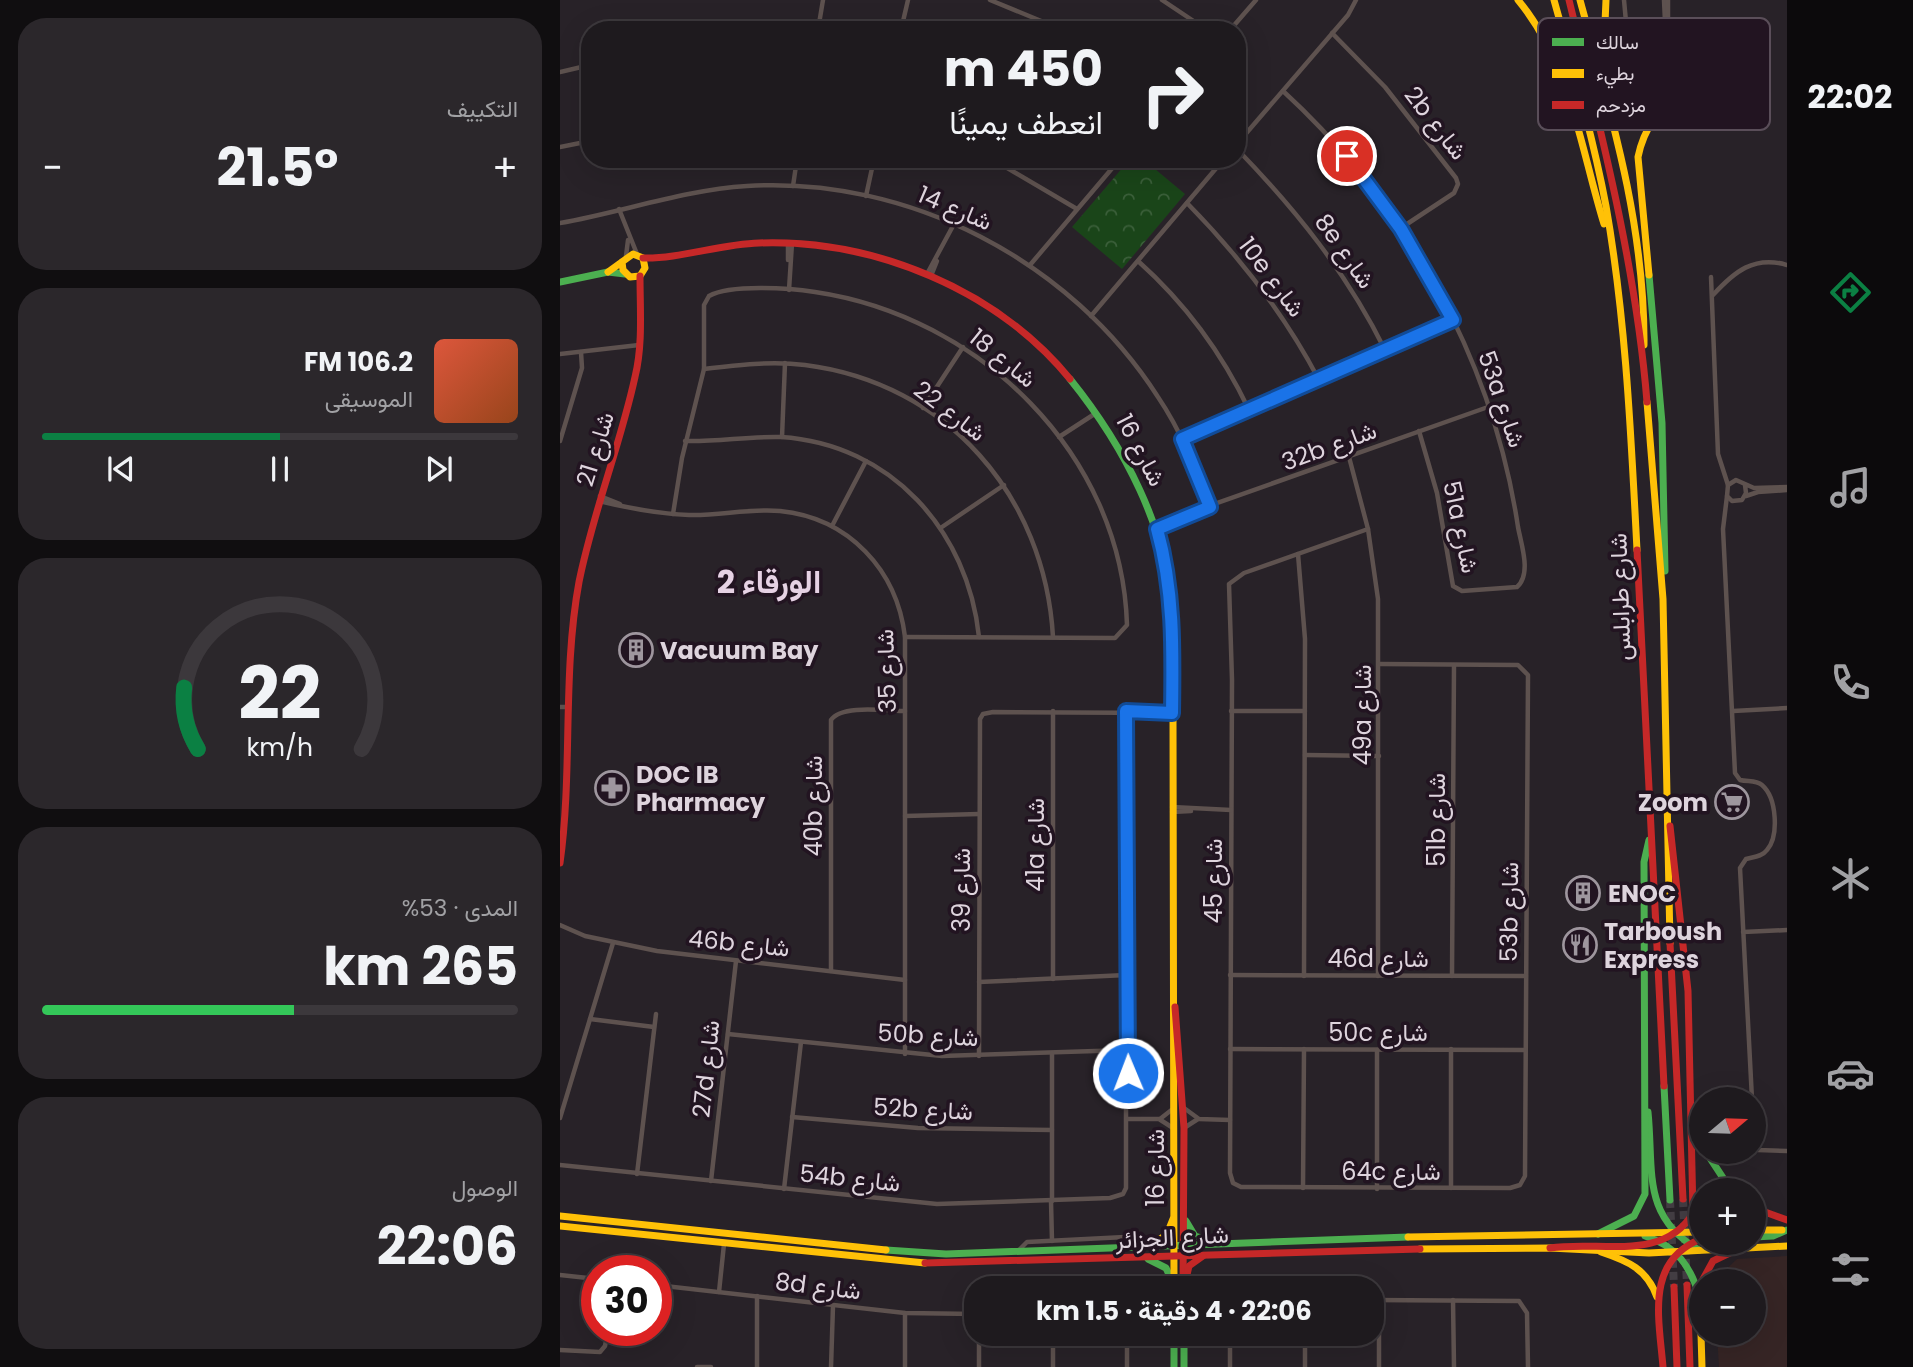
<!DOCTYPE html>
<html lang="ar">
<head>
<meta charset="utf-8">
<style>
  :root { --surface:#1e1a1e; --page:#2b272b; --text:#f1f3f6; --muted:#a1a1a4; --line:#3c383c; --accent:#0b8043 }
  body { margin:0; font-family:Poppins,Vazirmatn,sans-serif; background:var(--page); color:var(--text); direction:rtl; height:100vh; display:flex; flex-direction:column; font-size:26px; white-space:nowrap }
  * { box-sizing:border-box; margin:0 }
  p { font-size:23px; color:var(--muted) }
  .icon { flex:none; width:38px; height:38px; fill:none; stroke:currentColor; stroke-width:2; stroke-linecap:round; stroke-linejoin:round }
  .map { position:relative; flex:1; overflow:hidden; direction:ltr }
  .details { display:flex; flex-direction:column; gap:18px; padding:18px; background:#100e10; width:560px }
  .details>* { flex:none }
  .guide { position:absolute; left:21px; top:21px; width:665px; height:147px; border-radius:28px; box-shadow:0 7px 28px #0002,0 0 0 2px var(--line); direction:rtl; background:#1e1a1e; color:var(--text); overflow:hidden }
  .needle { width:46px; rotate:71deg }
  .controls { position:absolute; left:1129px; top:1087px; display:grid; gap:14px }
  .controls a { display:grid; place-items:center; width:77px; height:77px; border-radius:50%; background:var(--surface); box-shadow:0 7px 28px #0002,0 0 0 2px var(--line); font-size:35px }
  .speed { position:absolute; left:21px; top:1255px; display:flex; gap:14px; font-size:35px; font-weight:700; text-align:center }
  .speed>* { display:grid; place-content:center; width:91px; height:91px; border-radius:50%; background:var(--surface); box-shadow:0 7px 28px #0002,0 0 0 2px var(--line); line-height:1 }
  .speed .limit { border:10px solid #d22; background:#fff; color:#111 }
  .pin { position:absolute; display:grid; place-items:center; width:60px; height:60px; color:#fff; margin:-30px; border:4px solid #fff; border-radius:50%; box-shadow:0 2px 7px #0007 }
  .me { position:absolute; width:77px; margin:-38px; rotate:359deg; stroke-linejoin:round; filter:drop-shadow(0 0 5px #0008) }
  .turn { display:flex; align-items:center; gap:24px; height:147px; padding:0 28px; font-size:32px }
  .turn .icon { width:91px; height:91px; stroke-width:2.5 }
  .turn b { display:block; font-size:49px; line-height:60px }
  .big { font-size:52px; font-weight:700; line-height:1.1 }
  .details .widget { flex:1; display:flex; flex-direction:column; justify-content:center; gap:10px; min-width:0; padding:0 24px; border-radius:28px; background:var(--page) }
  .details .dial { align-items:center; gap:0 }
  .dial svg { height:182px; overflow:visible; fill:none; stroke:var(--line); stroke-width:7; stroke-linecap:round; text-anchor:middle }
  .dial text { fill:var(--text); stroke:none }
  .song { display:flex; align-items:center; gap:21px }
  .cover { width:84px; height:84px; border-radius:10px; background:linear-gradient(135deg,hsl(10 70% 55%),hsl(20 70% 35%)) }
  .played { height:7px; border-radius:4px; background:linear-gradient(90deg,var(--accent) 50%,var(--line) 50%) }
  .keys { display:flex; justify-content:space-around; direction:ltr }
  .heat { display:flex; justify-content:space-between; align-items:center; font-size:38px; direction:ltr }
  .charge { height:10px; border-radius:5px; background:linear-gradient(90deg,#34c759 53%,var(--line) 0) }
  .trip { position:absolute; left:404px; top:1276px; width:420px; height:70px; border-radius:28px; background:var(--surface); box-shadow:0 7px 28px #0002,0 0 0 2px var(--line); font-weight:700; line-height:70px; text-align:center; direction:rtl }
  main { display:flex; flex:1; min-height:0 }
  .tab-bar { display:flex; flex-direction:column; width:126px; justify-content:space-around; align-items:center; background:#0c0a0c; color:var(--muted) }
  .tab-bar .icon { width:49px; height:49px }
  .tab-bar .active { color:var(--accent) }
  .tab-bar b { font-size:32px; color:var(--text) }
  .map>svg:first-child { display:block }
  .education { fill:#362525 }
  .park { fill:url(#park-crowns) }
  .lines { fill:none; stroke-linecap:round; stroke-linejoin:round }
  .highway-tunnel { stroke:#433d43; stroke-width:8; stroke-dasharray:8 4; stroke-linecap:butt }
  .street { stroke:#5e524f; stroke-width:4.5 }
  .fast { stroke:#4caf50; stroke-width:7 }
  .slow { stroke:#ffc107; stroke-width:7 }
  .jam { stroke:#c62828; stroke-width:7 }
  .route-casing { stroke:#114b97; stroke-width:18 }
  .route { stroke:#1a73e8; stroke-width:12 }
  .labels { text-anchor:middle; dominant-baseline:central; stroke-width:7; stroke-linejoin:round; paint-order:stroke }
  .street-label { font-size:24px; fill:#ded4dd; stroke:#221421 }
  .poi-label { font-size:24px; font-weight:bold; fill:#ded4dd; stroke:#221421; text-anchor:start }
  .district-label { font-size:32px; font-weight:bold; fill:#e6d2e4; stroke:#221421 }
  .key { fill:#221421; stroke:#5a4e59; stroke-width:2 }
  .key-label { font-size:19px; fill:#ded4dd }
</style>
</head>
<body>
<main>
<nav class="tab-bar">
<b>22:02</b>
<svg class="icon active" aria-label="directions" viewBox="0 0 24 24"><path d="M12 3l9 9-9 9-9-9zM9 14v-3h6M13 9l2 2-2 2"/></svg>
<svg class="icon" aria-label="music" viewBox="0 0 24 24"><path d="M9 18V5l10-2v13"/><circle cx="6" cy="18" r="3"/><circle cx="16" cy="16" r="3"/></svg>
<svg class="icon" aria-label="phone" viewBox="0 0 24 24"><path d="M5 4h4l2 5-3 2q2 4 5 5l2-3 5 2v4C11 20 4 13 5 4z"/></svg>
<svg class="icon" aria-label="climate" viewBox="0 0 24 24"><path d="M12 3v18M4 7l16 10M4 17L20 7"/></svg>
<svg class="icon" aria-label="car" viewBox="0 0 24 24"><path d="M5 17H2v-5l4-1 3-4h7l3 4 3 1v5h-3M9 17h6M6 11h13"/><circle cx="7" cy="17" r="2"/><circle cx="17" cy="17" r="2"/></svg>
<svg class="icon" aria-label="filters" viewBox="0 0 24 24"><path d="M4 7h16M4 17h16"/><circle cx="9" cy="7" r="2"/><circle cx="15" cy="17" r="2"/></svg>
</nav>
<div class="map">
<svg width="1227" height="1367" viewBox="0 0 1227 1367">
  <defs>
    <pattern id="park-crowns" width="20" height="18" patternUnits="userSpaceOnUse" patternTransform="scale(1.75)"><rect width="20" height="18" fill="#1a4519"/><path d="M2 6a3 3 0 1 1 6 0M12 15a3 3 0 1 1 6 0" fill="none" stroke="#3b5f3a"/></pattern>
  </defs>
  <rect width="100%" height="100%" fill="#282228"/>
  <polygon class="education" points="1227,1256 1227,1367 1159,1367 1157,1334 1194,1334 1194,1281 1154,1281 1177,1259"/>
  <polygon class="park" points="570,159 583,159 625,194 562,269 512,227"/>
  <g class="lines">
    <g class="highway-tunnel">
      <polyline points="1123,1199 1127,1285"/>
      <polyline points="1110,1200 1114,1287"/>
    </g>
    <g class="street">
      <polyline points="430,0 503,30"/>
      <polyline points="602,0 647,30"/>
      <polyline points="1064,0 1072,87 1076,96 1088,103 1101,99 1108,87 1104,0"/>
      <polyline points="1108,0 1108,20"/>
      <polyline points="258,30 263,0"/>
      <polyline points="341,30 348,0"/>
      <polyline points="670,30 696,0"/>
      <polyline points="772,33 825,87 896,178 898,184 894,193 841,228"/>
      <polyline points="0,72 30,65"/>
      <path d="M 723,91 C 846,204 933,360 958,527 C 961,544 972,574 957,587 L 902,591 L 893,586 L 877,493 L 859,431"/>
      <polyline points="677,144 788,15 796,0"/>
      <polyline points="0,147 30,141"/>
      <path d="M 677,149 C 736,210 787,273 825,350"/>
      <polyline points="432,159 517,209"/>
      <polyline points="233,186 237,159"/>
      <polyline points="306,196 314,159"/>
      <path d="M 627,203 C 680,257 724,313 759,380"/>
      <polyline points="59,209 77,254"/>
      <path d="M 0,223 C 63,212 123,190 187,186 C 349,176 511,261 598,397 C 621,431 636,469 650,507"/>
      <polyline points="228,243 228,260"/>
      <polyline points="66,256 68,240"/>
      <path d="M 578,261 C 625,303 662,353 689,410"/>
      <polyline points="470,265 560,159"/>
      <polyline points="367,274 394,224"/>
      <polyline points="371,276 377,261"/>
      <polyline points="1151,277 1158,454 1168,485"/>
      <polyline points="229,290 232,243"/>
      <path d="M 1153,295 C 1174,272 1194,255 1227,265"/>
      <polyline points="531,316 664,159"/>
      <polyline points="0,354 79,345"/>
      <path d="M 144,369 C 177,365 211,361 245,365 C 387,383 485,496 493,637"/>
      <polyline points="363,408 403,347"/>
      <polyline points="222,437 225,363"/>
      <polyline points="499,437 536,413"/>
      <polyline points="622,439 893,320"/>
      <polyline points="0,441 22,368 21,352"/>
      <path d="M 125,441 C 157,442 189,436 221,437 C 331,444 408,531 419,637"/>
      <polyline points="789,457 808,529 818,599 818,976"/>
      <polyline points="1185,485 1186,493 1182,500 1172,501 1167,496 1168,485 1176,480 1194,488 1227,487"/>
      <polyline points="40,496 60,504"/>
      <path d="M 1167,496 L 1163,529 L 1175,773 L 1180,780 C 1188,782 1196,780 1202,785 C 1217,798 1219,836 1207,850 C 1202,857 1193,857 1186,859 L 1180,868 L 1192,1099"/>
      <polyline points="1186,496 1198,492 1227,490"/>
      <path d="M 39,501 C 68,508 99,514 129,515 C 159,516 190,508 220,511 C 289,518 337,570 345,637 L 345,1054"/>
      <path d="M 113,514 L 122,458 L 144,369 L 144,305 L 149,296 C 170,284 230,288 255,292 C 419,316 562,454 567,625 L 555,638 L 345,637"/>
      <polyline points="595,525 928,407"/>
      <polyline points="272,526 306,461"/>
      <polyline points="382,527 444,485"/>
      <polyline points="596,529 612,523"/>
      <polyline points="808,529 684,573 669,584 672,680 670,1173 673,1183 681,1187 950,1188 960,1185 965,1176 968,675 958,665 820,664"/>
      <polyline points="738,554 745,639 744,976"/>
      <polyline points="0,707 8,707"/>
      <polyline points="592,710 613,709"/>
      <polyline points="671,711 745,711"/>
      <polyline points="1173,711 1227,708"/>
      <polyline points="745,755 819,756"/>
      <polyline points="612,807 671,810"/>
      <polyline points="612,812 631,811"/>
      <polyline points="345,816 419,814"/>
      <polyline points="0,925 25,936 97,951 345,980"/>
      <polyline points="1183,932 1227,930"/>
      <path d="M 271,971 L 271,720 C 281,704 328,711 345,711"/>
      <polyline points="670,975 966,976"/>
      <polyline points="892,976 894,665"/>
      <polyline points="493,979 493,711"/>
      <polyline points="419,982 566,975"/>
      <polyline points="30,1019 94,1027"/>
      <polyline points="168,1034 382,1056 567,1050"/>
      <polyline points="670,1049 965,1050"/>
      <polyline points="817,1050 817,1189"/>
      <polyline points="419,1056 420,719 423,714 433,712 613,713"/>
      <polyline points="624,1108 639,1119 670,1120"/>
      <polyline points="232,1117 358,1128 492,1130"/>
      <polyline points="0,1118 53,943"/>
      <polyline points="568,1119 599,1119 613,1128"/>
      <polyline points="600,1119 614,1108"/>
      <polyline points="624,1128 638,1119"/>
      <polyline points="1194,1134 1198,1150 1227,1151"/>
      <polyline points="0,1165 377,1204 550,1198 563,1194 566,1188 566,711"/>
      <polyline points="77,1174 96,1014"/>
      <polyline points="151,1181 176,961"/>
      <polyline points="743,1188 744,1049"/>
      <polyline points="891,1188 891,1049"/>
      <polyline points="224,1189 241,1042"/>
      <polyline points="491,1201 492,1241"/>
      <polyline points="492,1201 492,1053"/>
      <polyline points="458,1251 467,1242 565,1237 570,1239 574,1246"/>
      <polyline points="0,1275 37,1279"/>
      <polyline points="96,1285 345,1313 416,1314"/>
      <polyline points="159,1292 164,1244"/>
      <polyline points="197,1296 197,1367"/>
      <polyline points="812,1300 959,1301 967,1313 968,1367"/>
      <polyline points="819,1300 819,1367"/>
      <polyline points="893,1300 894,1367"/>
      <polyline points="345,1313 345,1367"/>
      <polyline points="419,1334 419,1367"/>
      <polyline points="493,1334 493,1367"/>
      <polyline points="745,1334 745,1367"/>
      <polyline points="0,1350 40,1352 45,1346 48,1330"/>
      <polyline points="137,1367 151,1367"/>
      <polyline points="271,1367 273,1306"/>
      <polyline points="567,1367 567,1334"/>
      <polyline points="670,1367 670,1334"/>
    </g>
    <g class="fast">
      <polyline points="1089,275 1102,423 1105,571"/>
      <polyline points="0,282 48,272 65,274"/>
      <path d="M 510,379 C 564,446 608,529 613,617 C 615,649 613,682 613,714"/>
      <polyline points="1104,1086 1110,1200"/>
      <path d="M 1088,1112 C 1094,1171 1081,1216 1139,1250"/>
      <polyline points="1146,1152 1171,1190"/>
      <polyline points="626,1221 635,1236 648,1240"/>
      <polyline points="1038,1234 1074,1216 1085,1194 1084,862 1089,840"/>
      <path d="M 1085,1236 C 1117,1246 1131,1267 1140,1298"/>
      <polyline points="1194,1237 1213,1236 1227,1230"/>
      <polyline points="326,1250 386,1254 848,1237"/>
      <polyline points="588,1259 606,1268 612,1281"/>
      <polyline points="614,1334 614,1367"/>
      <polyline points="624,1334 624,1367"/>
    </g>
    <g class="slow">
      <path d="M 958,0 C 1011,64 1020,146 1044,224"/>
      <path d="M 994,0 C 1013,68 1033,137 1046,206 C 1066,320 1071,436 1077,550"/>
      <path d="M 1020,0 C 1051,114 1085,226 1084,345"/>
      <polyline points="1046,0 1044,45 1055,116"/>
      <polyline points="48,272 73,254 83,258 85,268 80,276 70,277 63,270 62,262"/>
      <path d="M 1089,275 L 1078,157 C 1084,128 1098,109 1124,94"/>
      <polyline points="1087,402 1103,599 1110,943"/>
      <polyline points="613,714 614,1288"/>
      <polyline points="1135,1113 1141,1138"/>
      <polyline points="0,1216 326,1250"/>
      <polyline points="0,1226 365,1263"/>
      <polyline points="1194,1230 1222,1230"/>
      <polyline points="848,1237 1141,1232"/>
      <polyline points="592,1245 607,1234 613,1219"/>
      <polyline points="860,1249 990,1248 1089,1253 1227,1246"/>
      <path d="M 1041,1252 C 1068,1261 1087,1269 1097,1297"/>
      <polyline points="1140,1293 1141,1330"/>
      <polyline points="1141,1334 1142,1367"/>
    </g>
    <g class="jam">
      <path d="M 1009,0 C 1041,132 1076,266 1087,402"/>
      <path d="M 83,258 C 120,259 160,244 199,243 C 314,239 436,289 510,379"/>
      <polyline points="1077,550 1104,1086"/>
      <path d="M 0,863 C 13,770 2,674 19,582 C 33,512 60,446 75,377 C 83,345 80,309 80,276"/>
      <polyline points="1110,943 1123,1199"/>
      <polyline points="615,1007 624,1128 623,1288"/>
      <polyline points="1194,1208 1227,1220"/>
      <path d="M 990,1248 C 1039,1240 1103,1263 1133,1213 L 1128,991 L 1110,826"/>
      <polyline points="365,1263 860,1249"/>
      <polyline points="626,1279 629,1266 643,1256"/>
      <polyline points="1142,1281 1153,1261 1180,1248"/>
      <polyline points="1127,1285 1130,1367"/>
      <polyline points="1114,1287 1117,1367"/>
      <path d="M 1103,1367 C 1099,1318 1085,1261 1141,1239"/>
    </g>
  </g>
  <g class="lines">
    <g class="route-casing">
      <path id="route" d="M 568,1073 L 566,711 L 612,713 C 613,649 614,590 597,529 L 650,507 L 622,439 L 893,320 L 841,229 L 787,156"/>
    </g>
    <use href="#route" class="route"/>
  </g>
  <defs>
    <g id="building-ring" transform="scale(1.75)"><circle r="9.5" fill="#221421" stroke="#9e969e" stroke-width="1.5"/><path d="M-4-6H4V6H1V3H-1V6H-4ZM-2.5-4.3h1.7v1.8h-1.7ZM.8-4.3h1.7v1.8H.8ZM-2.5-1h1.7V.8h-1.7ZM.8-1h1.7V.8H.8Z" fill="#9e969e"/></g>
    <g id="pharmacy-ring" transform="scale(1.75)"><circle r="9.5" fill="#221421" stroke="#9e969e" stroke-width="1.5"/><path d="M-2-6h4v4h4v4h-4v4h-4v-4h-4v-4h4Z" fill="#9e969e"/></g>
    <g id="supermarket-ring" transform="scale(1.75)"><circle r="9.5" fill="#221421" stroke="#9e969e" stroke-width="1.5"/><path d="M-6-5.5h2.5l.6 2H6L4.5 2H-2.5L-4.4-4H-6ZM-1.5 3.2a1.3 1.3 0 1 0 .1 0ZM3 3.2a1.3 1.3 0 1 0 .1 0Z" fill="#9e969e"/></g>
    <g id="restaurant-ring" transform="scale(1.75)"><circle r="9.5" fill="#221421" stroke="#9e969e" stroke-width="1.5"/><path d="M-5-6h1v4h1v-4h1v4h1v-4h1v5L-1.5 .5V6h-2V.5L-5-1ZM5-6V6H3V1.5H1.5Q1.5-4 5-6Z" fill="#9e969e"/></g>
  </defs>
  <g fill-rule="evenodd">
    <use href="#building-ring" x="76" y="650"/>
    <use href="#pharmacy-ring" x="52" y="788"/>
    <use href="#supermarket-ring" x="1172" y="802"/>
    <use href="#building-ring" x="1023" y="893"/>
    <use href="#restaurant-ring" x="1020" y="945"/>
  </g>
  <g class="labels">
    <g class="street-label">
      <text transform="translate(876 123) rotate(52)">2b شارع</text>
      <text transform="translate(395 208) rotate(23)">شارع 14</text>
      <text transform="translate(785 251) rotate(55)">8e شارع</text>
      <text transform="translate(712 277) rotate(53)">10e شارع</text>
      <text transform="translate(443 358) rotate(39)">شارع 18</text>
      <text transform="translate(942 399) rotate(71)">53a شارع</text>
      <text transform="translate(390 411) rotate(37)">شارع 22</text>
      <text transform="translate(769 446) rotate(-20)">32b شارع</text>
      <text transform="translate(35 449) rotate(-73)">شارع 21</text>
      <text transform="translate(581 450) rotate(62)">شارع 16</text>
      <text transform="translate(901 527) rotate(78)">51a شارع</text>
      <text transform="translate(1060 597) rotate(-92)">شارع طرابلس</text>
      <text transform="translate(326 671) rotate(-92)">شارع 35</text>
      <text transform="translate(802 715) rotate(-90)">49a شارع</text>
      <text transform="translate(253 806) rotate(-90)">40b شارع</text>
      <text transform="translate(876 820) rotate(-90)">51b شارع</text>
      <text transform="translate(475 845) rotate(-90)">41a شارع</text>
      <text transform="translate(653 881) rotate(-90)">شارع 45</text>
      <text transform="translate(401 890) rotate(-90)">شارع 39</text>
      <text transform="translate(949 912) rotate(-89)">53b شارع</text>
      <text transform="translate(179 943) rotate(6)">46b شارع</text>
      <text x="818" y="958">46d شارع</text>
      <text x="818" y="1032">50c شارع</text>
      <text transform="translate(368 1035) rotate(3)">50b شارع</text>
      <text transform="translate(146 1069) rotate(-84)">27d شارع</text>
      <text transform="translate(363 1109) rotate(3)">52b شارع</text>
      <text transform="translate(595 1168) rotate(-90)">شارع 16</text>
      <text x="831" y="1171">64c شارع</text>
      <text transform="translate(290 1178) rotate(6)">54b شارع</text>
      <text transform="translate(612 1237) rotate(-3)">شارع الجزائر</text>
      <text transform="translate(258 1286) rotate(7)">8d شارع</text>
    </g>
    <g class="poi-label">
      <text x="100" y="650">Vacuum Bay</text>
      <text x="76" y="774">DOC IB<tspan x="76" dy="28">Pharmacy</tspan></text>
      <text x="1148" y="802" text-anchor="end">Zoom</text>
      <text x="1048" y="893">ENOC</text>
      <text x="1044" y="931">Tarboush<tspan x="1044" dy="28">Express</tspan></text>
    </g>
    <g class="district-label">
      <text x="209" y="581">الورقاء 2</text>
    </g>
  </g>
  <rect x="978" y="18" width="232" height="112" rx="10" class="key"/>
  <rect x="992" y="38" width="32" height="8" fill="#4caf50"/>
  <rect x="992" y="69" width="32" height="9" fill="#ffc107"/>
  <rect x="992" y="101" width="32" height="8" fill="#c62828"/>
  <g class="key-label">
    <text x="1036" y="49">سالك</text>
    <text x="1036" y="80">بطيء</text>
    <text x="1036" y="112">مزدحم</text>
  </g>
</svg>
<div class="controls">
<a><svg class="needle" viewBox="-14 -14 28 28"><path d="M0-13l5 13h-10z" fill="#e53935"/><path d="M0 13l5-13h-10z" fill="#a1a1a4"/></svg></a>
<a>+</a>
<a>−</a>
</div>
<div class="speed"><div class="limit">30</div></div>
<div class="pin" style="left:787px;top:156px;background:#d93025"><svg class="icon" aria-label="arrive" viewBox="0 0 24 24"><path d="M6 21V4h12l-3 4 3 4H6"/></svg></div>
<svg class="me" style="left:568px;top:1073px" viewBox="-20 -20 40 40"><circle r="17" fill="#1a73e8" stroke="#fff" stroke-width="3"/><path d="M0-11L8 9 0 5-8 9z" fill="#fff"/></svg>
<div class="trip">22:06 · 4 دقيقة · 1.5 km</div>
<div class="guide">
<div class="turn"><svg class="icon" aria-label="right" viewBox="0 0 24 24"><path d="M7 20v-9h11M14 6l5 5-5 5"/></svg><div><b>450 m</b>انعطف يمينًا</div></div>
</div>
</div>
<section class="details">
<div class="widget"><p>التكييف</p>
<div class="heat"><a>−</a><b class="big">21.5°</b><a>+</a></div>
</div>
<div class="widget">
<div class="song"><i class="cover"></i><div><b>106.2 FM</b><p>الموسيقى</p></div></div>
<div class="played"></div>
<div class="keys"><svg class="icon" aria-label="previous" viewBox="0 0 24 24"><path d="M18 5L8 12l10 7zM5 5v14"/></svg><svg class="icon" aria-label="pause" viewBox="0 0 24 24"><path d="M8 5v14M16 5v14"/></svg><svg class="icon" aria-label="next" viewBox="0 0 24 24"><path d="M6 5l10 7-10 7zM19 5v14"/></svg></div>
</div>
<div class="widget dial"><svg viewBox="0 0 100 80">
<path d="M14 69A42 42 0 1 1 86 69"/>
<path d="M14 69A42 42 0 0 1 8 42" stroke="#0b8043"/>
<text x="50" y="56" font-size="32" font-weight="700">22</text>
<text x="50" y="72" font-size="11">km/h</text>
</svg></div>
<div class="widget"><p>المدى · 53%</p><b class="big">265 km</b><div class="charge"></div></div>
<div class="widget"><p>الوصول</p><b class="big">22:06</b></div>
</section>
</main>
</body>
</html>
